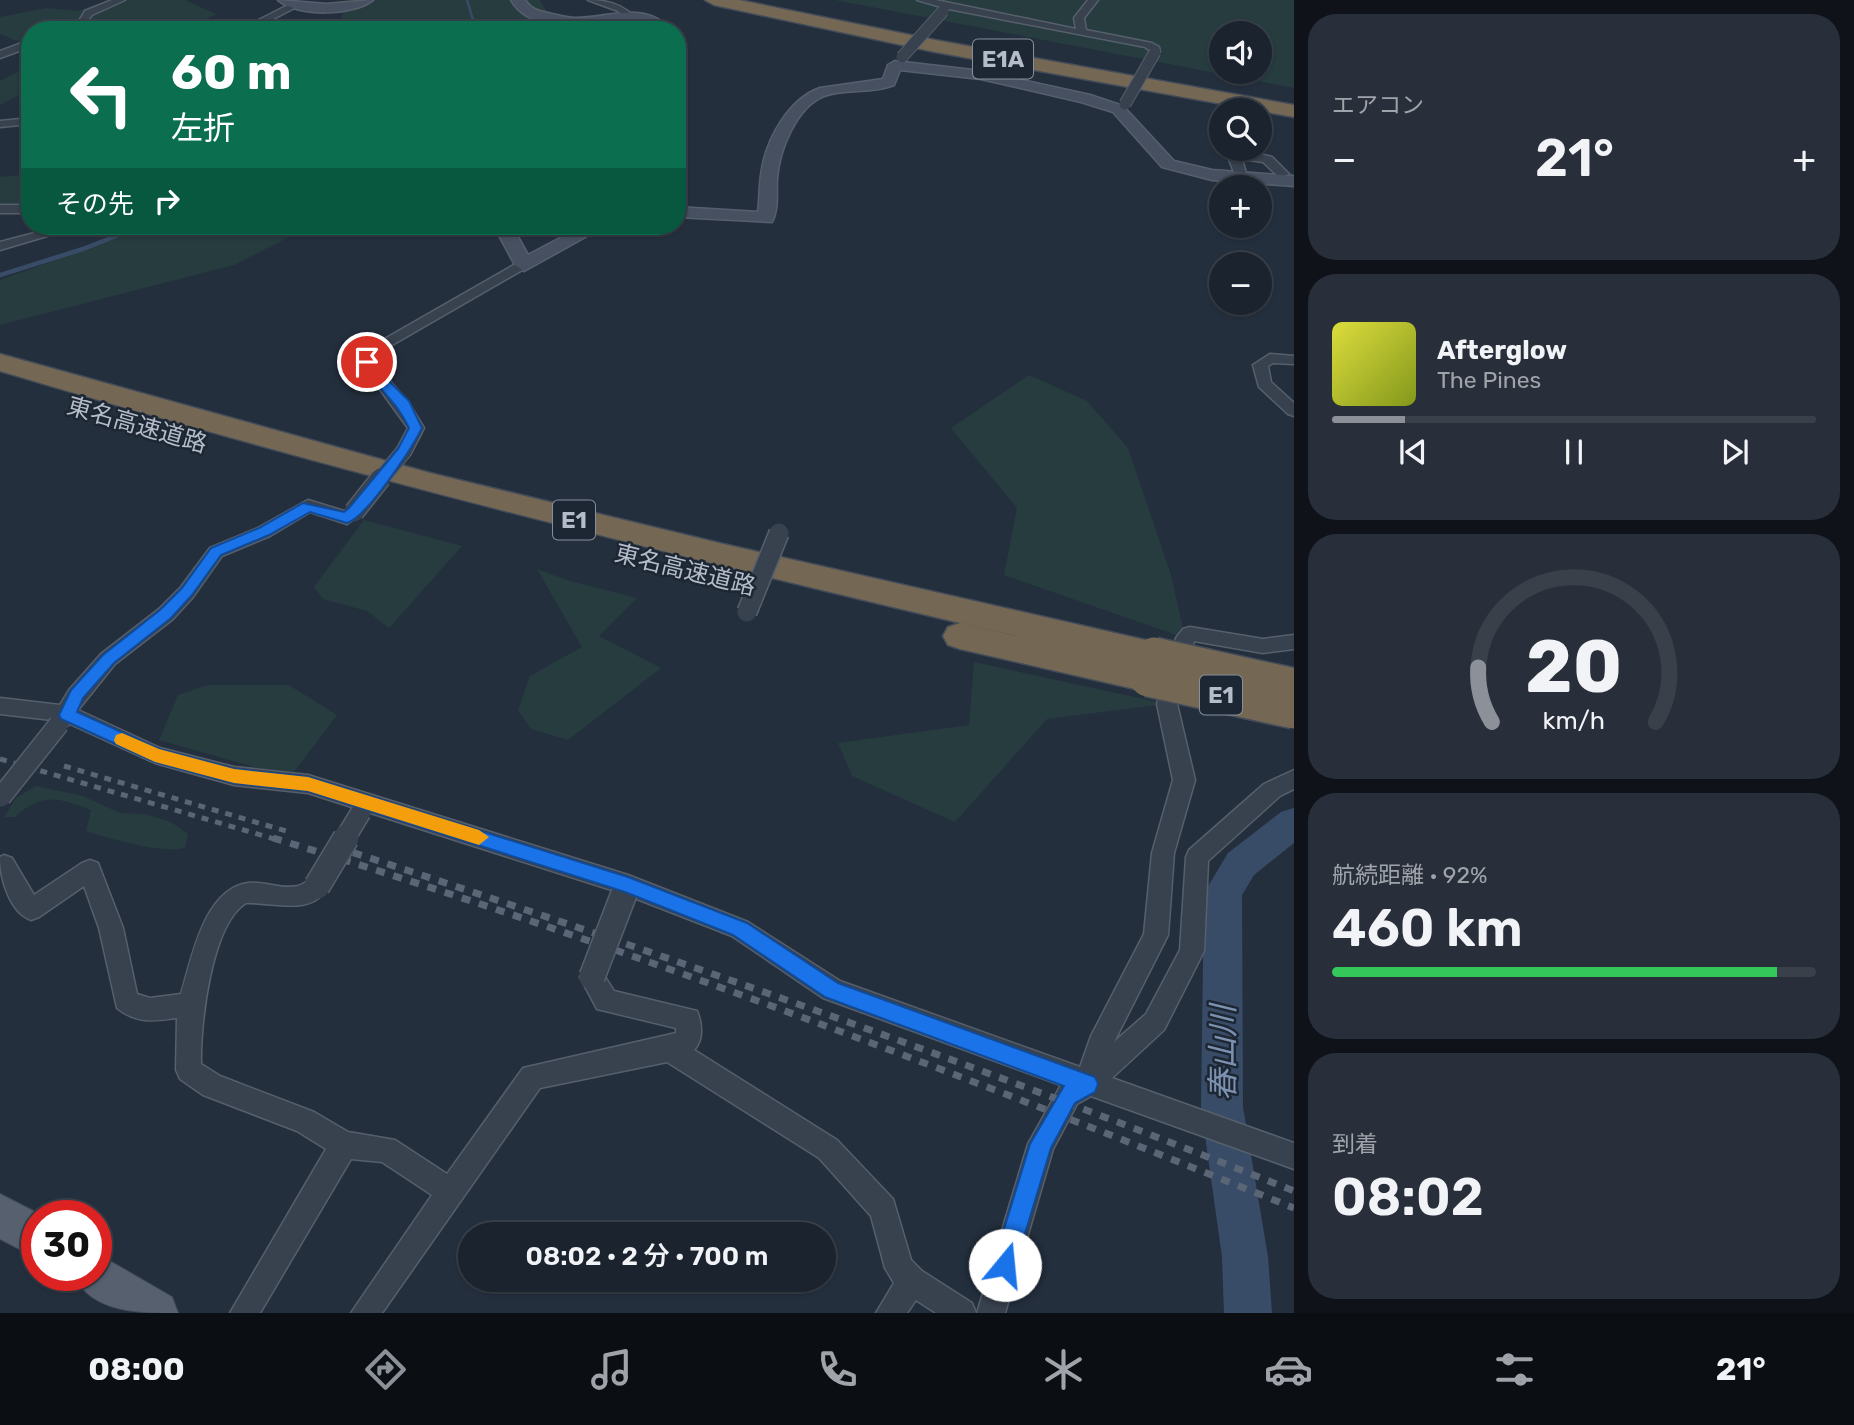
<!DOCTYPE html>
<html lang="ja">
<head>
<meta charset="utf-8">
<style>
  :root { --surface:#1b232e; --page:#282f3a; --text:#f1f3f6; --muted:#a0a4aa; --line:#39404a; --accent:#8c9099 }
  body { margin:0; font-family:Rubik,"Noto Sans JP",sans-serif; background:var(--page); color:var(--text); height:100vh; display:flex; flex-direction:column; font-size:26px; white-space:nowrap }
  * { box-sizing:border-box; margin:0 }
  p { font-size:23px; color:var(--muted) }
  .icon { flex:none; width:38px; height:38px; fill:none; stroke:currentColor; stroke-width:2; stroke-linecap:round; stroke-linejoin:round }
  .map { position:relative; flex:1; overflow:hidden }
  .details { display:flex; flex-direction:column; gap:14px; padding:14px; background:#0f1319; width:560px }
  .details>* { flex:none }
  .top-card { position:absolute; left:21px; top:21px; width:665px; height:214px; border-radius:28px; box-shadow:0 2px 5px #0004,0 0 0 2px var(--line); background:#0b6e4f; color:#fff; overflow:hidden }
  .buttons { position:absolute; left:1209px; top:21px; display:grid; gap:14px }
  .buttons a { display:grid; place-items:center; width:63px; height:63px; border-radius:50%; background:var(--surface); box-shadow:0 2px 5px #0004,0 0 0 2px var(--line); font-size:35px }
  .speed { position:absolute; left:21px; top:1200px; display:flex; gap:14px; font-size:35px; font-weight:700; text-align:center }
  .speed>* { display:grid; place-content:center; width:91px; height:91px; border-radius:50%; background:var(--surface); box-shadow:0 2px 5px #0004,0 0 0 2px var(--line); line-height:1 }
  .speed .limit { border:10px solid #d22; background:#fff; color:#111 }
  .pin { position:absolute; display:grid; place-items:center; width:60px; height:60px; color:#fff; margin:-30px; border:4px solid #fff; border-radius:50%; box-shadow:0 2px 7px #0007 }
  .me { position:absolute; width:77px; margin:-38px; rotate:17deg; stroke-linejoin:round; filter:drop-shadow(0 0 5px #0008) }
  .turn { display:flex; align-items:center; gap:24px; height:147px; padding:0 35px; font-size:32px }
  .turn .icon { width:91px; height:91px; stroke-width:2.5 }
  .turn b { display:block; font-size:49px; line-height:60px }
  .then { display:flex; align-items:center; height:66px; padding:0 35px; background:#0003; gap:14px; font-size:26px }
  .big { font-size:52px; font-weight:600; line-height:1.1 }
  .details .tile { flex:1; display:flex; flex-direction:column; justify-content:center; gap:10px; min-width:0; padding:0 24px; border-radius:28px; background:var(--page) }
  .details .dial { align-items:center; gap:0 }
  .dial svg { height:182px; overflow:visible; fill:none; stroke:var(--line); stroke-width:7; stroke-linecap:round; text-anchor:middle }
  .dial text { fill:var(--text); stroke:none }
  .song { display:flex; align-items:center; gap:21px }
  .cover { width:84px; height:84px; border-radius:10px; background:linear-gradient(135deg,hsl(60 70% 55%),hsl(70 70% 35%)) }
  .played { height:7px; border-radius:4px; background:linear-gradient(90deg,var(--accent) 15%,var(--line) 15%) }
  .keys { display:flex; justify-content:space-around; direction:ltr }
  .heat { display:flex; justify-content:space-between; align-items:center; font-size:38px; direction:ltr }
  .charge { height:10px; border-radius:5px; background:linear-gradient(90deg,#34c759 92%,var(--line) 0) }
  .trip { position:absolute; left:458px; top:1222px; width:378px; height:70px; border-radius:35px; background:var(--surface); box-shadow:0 2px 5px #0004,0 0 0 2px var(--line); font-weight:600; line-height:70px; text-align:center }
  .dock { display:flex; height:112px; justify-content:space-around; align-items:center; background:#0b0e12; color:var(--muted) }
  .dock .icon { width:49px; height:49px }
  .dock .current { color:var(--accent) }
  .dock b { font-size:32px; color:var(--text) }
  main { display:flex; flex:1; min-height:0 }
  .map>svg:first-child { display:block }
  .green { fill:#263c3f; fill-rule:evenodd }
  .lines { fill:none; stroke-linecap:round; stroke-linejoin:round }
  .stream-far1 { stroke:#394c67; stroke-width:2.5 }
  .stream { stroke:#394c67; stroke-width:4.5 }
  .river { fill:#394c67; fill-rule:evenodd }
  .street-casing { stroke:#565f6c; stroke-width:3 }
  .secondary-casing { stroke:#565f6c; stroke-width:3 }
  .primary-casing { stroke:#414a57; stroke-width:2 }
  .highway-casing { stroke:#434c59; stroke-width:3 }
  .street { fill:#38414e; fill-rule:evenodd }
  .secondary { fill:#465061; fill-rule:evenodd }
  .primary { fill:#56606e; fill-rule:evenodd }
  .highway { fill:#746855; fill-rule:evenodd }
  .rail-far1 { stroke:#5a6575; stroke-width:5; stroke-dasharray:7 7; stroke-linecap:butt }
  .rail { stroke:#5a6575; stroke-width:7; stroke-dasharray:9 9; stroke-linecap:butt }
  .street-bridge-far3-casing { stroke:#565f6c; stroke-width:13; stroke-linecap:butt }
  .street-bridge-far2-casing { stroke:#565f6c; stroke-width:17; stroke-linecap:butt }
  .street-bridge-far1-casing { stroke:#565f6c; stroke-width:22; stroke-linecap:butt }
  .street-bridge-casing { stroke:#565f6c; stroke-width:28; stroke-linecap:butt }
  .highway-bridge-casing { stroke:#434c59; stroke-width:38; stroke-linecap:butt }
  .street-bridge-far3 { stroke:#38414e; stroke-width:11 }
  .street-bridge-far2 { stroke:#38414e; stroke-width:15 }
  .street-bridge-far1 { stroke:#38414e; stroke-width:19 }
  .street-bridge { stroke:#38414e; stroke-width:25 }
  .highway-bridge { stroke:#746855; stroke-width:35 }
  .route { fill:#1a73e8; stroke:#114b97; stroke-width:2 }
  .slow { fill:#f59e0b }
  .labels { text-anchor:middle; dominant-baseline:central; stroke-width:5; stroke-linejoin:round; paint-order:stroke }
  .shield { fill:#1d2633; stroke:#878f9c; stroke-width:2 }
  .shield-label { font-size:23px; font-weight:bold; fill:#b4bcc9 }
  .street-label { font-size:24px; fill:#b4bcc9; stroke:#1d2633 }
  .near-water-label { font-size:32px; font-style:italic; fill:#7c92b1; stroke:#1d2633 }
</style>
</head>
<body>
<main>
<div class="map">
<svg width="1294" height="1313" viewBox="0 0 1294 1313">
  <rect width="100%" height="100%" fill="#242f3e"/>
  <g class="green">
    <polygon points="110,0 185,0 216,14 184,30 30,30 30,46 0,34 0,17 46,8 77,11"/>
    <polygon points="346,0 540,0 553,23 623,21 634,30 339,30"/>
    <path d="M 835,0 L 1294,0 L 1294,88 ZM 1222,33 L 1260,33 L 1260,72 L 1222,72 Z"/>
    <polygon points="30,66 30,89 0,105 0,81"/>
    <polygon points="30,174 30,206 0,208 0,177"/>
    <polygon points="150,226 311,226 234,265 0,325 0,280"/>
    <polygon points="1029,375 1087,401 1128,448 1171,575 1185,638 1004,575 1017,508 951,428"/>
    <polygon points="364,520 462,546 389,628 367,611 323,599 314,587"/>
    <polygon points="537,569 570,581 637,598 599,636 661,668 568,740 531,729 518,710 530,676 582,647"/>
    <polygon points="974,662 1167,704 1047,719 955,822 852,776 838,743 969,725"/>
    <polygon points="208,685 289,685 337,715 294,772 262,769 159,740 178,695"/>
    <path d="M 36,786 L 83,796 L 120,813 L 145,814 L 171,822 L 188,834 L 185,848 C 162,854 111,839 86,831 L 91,810 C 58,798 43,792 15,817 L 4,817 L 16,798 Z"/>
  </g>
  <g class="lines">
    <polyline class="stream-far1" points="467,0 476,30"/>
    <polyline class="stream" points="0,275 83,249 141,226"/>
    <polygon class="river" points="1294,808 1294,843 1254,875 1242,895 1243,1107 1268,1257 1272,1313 1224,1313 1222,1257 1201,1107 1204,893 1228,853 1281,812"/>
    <g class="street-casing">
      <g id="street">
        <polygon points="112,0 125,0 92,15 80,30 68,30 79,21 85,11"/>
        <path d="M 588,0 C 605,0 621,3 633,16 L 625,18 L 618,11 Z"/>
        <polygon points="917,0 936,0 1076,29 1074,18 1088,0 1098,0 1084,18 1086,30 1152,43 1159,47 1160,52 1155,55 1145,47 949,9 943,14 938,11 941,7"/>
        <polygon points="294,2 302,4 252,30 239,30"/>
        <polygon points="30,40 30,47 0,58 0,51"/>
        <polygon points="30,118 30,124 0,127 0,121"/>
        <polygon points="1249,151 1272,157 1289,174 1279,177 1263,162 1242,159 1247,177 1237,180 1228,157"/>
        <rect x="0" y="205" width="30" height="8"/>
        <polygon points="61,226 81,226 0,250 0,242"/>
        <polygon points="519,262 531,265 380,352 374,362 410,405 424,428 410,455 398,455 396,451 408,428 360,362 367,349"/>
        <polygon points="1270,354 1294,356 1294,364 1273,363 1268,366 1271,382 1294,403 1294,416 1288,414 1259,387 1253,365"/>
        <polygon points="308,500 344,511 354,506 363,512 347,524 310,512 270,536 222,556 193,597 173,619 115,664 78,710 160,748 234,767 308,775 628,875 748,922 840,981 1080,1067 1091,1036 1144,934 1152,853 1173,780 1157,704 1176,638 1183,629 1190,627 1263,639 1294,635 1294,649 1263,653 1194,641 1177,704 1195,780 1174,853 1168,935 1114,1042 1146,1014 1180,950 1186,857 1189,850 1264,784 1294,770 1294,789 1280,796 1208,861 1204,951 1164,1030 1112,1078 1294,1143 1294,1169 1091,1096 1077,1104 1053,1149 1005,1313 977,1313 1028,1144 1061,1085 823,998 732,936 624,894 308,793 234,785 155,763 70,724 60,731 53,729 52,720 0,714 0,698 60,705 69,690 101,654 159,609 181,587 210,548 258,528"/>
        <path d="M 4,855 L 12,858 L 34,895 L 82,863 L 90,860 L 98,863 L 123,928 L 137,994 L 150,998 L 181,994 C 192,958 204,889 248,883 C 265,881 282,890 298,886 C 304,884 310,879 317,876 L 325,879 L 328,886 C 314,917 272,902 246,903 C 211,924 200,1026 201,1064 L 220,1076 L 314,1112 L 348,1132 L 395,1140 L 447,1174 L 523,1068 L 676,1033 L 676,1028 L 597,1009 L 580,977 L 584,969 L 592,966 L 600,969 L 614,991 L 697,1011 C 702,1023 704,1040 694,1050 L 837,1140 L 893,1199 L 911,1260 L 922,1271 L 972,1303 L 976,1313 L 936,1313 L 916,1300 L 907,1313 L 876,1313 L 894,1283 L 885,1268 L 871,1216 L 819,1158 L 667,1062 L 540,1088 L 382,1313 L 351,1313 L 432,1195 L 382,1162 L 351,1159 L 260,1313 L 230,1313 L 326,1149 L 297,1131 L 203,1095 L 180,1079 L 176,1070 L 177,1018 C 154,1021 137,1024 117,1008 L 99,928 L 84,886 L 39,917 L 31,920 C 9,912 0,877 0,857 Z"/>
      </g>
    </g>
    <g class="secondary-casing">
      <g id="secondary">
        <path d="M 278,0 L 326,4 L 373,0 C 353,16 298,17 278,0 Z"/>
        <path d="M 511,0 L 525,0 C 531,9 538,11 548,13 C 557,15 566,18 576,18 C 609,18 645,0 671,30 C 655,30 649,21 635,20 C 599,17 535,41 511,0 Z"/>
        <path d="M 895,61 L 981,71 L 1090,95 L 1123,106 L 1174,161 L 1212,170 L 1294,176 L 1294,186 L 1212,180 L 1162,167 L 1113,112 L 1081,102 L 981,79 L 900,70 L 894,85 C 871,94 846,88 824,96 C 796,107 779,151 777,179 C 776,193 779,209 772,222 L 677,217 L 677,207 L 758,212 C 760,198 759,183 762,169 C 767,138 789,99 820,88 L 883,79 L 888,65 Z"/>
        <polygon points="494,226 512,226 528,255 583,226 605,226 524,271 515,265"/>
      </g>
    </g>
    <g class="primary-casing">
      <g id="primary">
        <polygon points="0,1194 43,1216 37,1216 37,1258 0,1239"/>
        <path d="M 96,1253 L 172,1297 L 178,1313 C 139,1313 93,1313 74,1276 L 96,1276 Z"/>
      </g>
    </g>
    <g class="highway-casing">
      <g id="highway">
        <polygon points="705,0 739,0 935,40 1294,105 1294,117 935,52 714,5"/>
        <path d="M 0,354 L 430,473 L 719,543 L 1154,642 L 1166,646 L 1171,655 L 1166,664 L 1155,668 L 1161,669 L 1166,679 L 1161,689 L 1148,692 L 960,649 L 948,645 L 943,636 L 948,627 L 960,623 L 1025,638 C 681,558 338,472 0,371 Z"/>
      </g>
    </g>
    <use href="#street" class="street"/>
    <use href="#secondary" class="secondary"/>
    <use href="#primary" class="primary"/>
    <use href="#highway" class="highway"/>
    <g class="rail-far1">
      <polyline points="0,759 278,840"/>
      <polyline points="64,766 286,831"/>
    </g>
    <g class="rail">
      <path d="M 273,838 C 619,943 958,1073 1294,1208"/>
      <path d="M 336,847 C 659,952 978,1065 1294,1191"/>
    </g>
    <g class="street-bridge-far3-casing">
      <g id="street-bridge-far3">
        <polyline points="902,57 943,11"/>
        <polyline points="1125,104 1155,52"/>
      </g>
    </g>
    <g class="street-bridge-far2-casing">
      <polyline id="street-bridge-far2" points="380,480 404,451"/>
    </g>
    <g class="street-bridge-far1-casing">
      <g id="street-bridge-far1">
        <polyline points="354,512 381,478"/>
        <polyline points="747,612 779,533"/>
        <polyline points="1,797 59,724"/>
        <polyline points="344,840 361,812"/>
      </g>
    </g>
    <g class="street-bridge-casing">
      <g id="street-bridge">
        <polyline points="317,886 346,838"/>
        <polyline points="592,977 625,891"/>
      </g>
    </g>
    <g class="highway-bridge-casing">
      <g id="highway-bridge">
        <polyline points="1154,655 1294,686"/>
        <polyline points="1148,679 1294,711"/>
      </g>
    </g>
    <use href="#street-bridge-far3" class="street-bridge-far3"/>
    <use href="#street-bridge-far2" class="street-bridge-far2"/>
    <use href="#street-bridge-far1" class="street-bridge-far1"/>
    <use href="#street-bridge" class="street-bridge"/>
    <use href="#highway-bridge" class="highway-bridge"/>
  </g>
  <path class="route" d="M 362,359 L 371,359 L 379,371 L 409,401 L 422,428 C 412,448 367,517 347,523 L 310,512 L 269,535 L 221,555 L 192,595 L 171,618 L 114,663 L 83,698 L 77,712 L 159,749 L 234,769 L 308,777 L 628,877 L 747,923 L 838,983 L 1095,1077 L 1098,1084 L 1095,1092 L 1075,1103 L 1051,1148 L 1013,1273 L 1005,1276 L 997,1273 L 993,1265 L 1030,1144 L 1064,1086 L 825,997 L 733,935 L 625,892 L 308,791 L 234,783 L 155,762 L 61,719 L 59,715 L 71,690 L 103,655 L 160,610 L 182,588 L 211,548 L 259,528 L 303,503 L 344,512 L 349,508 L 398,449 L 409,428 C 395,398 376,388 360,362 Z"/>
  <polygon class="slow" points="122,733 159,749 234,769 308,777 479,830 489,837 479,845 308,791 234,783 155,762 116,744 114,740 116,735"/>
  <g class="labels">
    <g class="shield">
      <rect x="973" y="39.5" width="60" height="39" rx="5"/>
      <rect x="553" y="500.5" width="42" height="39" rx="5"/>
      <rect x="1200" y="675.5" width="42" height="39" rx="5"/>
    </g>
    <g class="shield-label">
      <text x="1003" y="59">E1A</text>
      <text x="574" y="520">E1</text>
      <text x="1221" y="695">E1</text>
    </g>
    <g class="street-label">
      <text transform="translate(137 425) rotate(16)">東名高速道路</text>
      <text transform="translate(685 570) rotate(14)">東名高速道路</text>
    </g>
    <g class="near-water-label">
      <text transform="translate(1223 1053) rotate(-90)">春山川</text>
    </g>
  </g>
</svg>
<div class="buttons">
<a><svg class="icon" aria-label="sound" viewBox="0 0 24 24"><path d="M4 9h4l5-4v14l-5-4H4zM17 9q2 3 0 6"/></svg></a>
<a><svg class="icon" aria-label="search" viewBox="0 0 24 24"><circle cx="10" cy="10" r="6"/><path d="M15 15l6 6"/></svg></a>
<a>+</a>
<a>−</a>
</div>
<div class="speed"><div class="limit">30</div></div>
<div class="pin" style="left:367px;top:362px;background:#d93025"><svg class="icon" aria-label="arrive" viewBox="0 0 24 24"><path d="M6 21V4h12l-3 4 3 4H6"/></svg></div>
<svg class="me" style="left:1005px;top:1265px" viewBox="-20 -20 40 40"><circle r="19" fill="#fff"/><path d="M0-13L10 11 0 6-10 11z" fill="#1a73e8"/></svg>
<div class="trip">08:02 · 2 分 · 700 m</div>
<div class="top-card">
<div class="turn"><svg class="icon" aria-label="left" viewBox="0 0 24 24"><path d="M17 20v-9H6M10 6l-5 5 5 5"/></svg><div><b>60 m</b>左折</div></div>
<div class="then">その先<svg class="icon" aria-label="right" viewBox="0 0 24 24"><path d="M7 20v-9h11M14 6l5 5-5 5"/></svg></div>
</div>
</div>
<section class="details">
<div class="tile"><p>エアコン</p>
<div class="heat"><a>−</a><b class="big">21°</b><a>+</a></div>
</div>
<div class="tile">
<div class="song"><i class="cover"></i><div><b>Afterglow</b><p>The Pines</p></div></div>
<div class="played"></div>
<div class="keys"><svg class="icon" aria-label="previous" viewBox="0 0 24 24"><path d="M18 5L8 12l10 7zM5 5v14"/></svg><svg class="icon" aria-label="pause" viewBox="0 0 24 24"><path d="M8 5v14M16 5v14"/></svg><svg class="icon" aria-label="next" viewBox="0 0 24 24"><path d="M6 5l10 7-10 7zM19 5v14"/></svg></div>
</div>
<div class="tile dial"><svg viewBox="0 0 100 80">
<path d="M14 69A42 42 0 1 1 86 69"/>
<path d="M14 69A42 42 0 0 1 8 45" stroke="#8c9099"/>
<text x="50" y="56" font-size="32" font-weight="700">20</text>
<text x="50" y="72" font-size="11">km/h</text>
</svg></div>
<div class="tile"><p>航続距離 · 92%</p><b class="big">460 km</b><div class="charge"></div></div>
<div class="tile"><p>到着</p><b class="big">08:02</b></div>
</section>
</main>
<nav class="dock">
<b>08:00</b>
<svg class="icon current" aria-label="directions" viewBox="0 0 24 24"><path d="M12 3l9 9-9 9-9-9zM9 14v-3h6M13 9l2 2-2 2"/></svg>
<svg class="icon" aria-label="music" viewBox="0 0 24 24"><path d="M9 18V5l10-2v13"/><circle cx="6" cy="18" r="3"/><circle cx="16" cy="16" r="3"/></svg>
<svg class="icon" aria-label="phone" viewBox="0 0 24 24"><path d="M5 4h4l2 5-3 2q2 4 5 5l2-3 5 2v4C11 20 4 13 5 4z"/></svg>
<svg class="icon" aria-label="climate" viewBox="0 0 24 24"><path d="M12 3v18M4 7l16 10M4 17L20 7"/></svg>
<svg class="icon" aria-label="car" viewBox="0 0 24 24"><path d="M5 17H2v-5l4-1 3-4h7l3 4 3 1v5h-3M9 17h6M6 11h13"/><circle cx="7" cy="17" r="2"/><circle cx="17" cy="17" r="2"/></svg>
<svg class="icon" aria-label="filters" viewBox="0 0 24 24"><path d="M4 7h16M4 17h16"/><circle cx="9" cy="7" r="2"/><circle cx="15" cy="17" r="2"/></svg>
<b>21°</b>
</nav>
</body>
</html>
